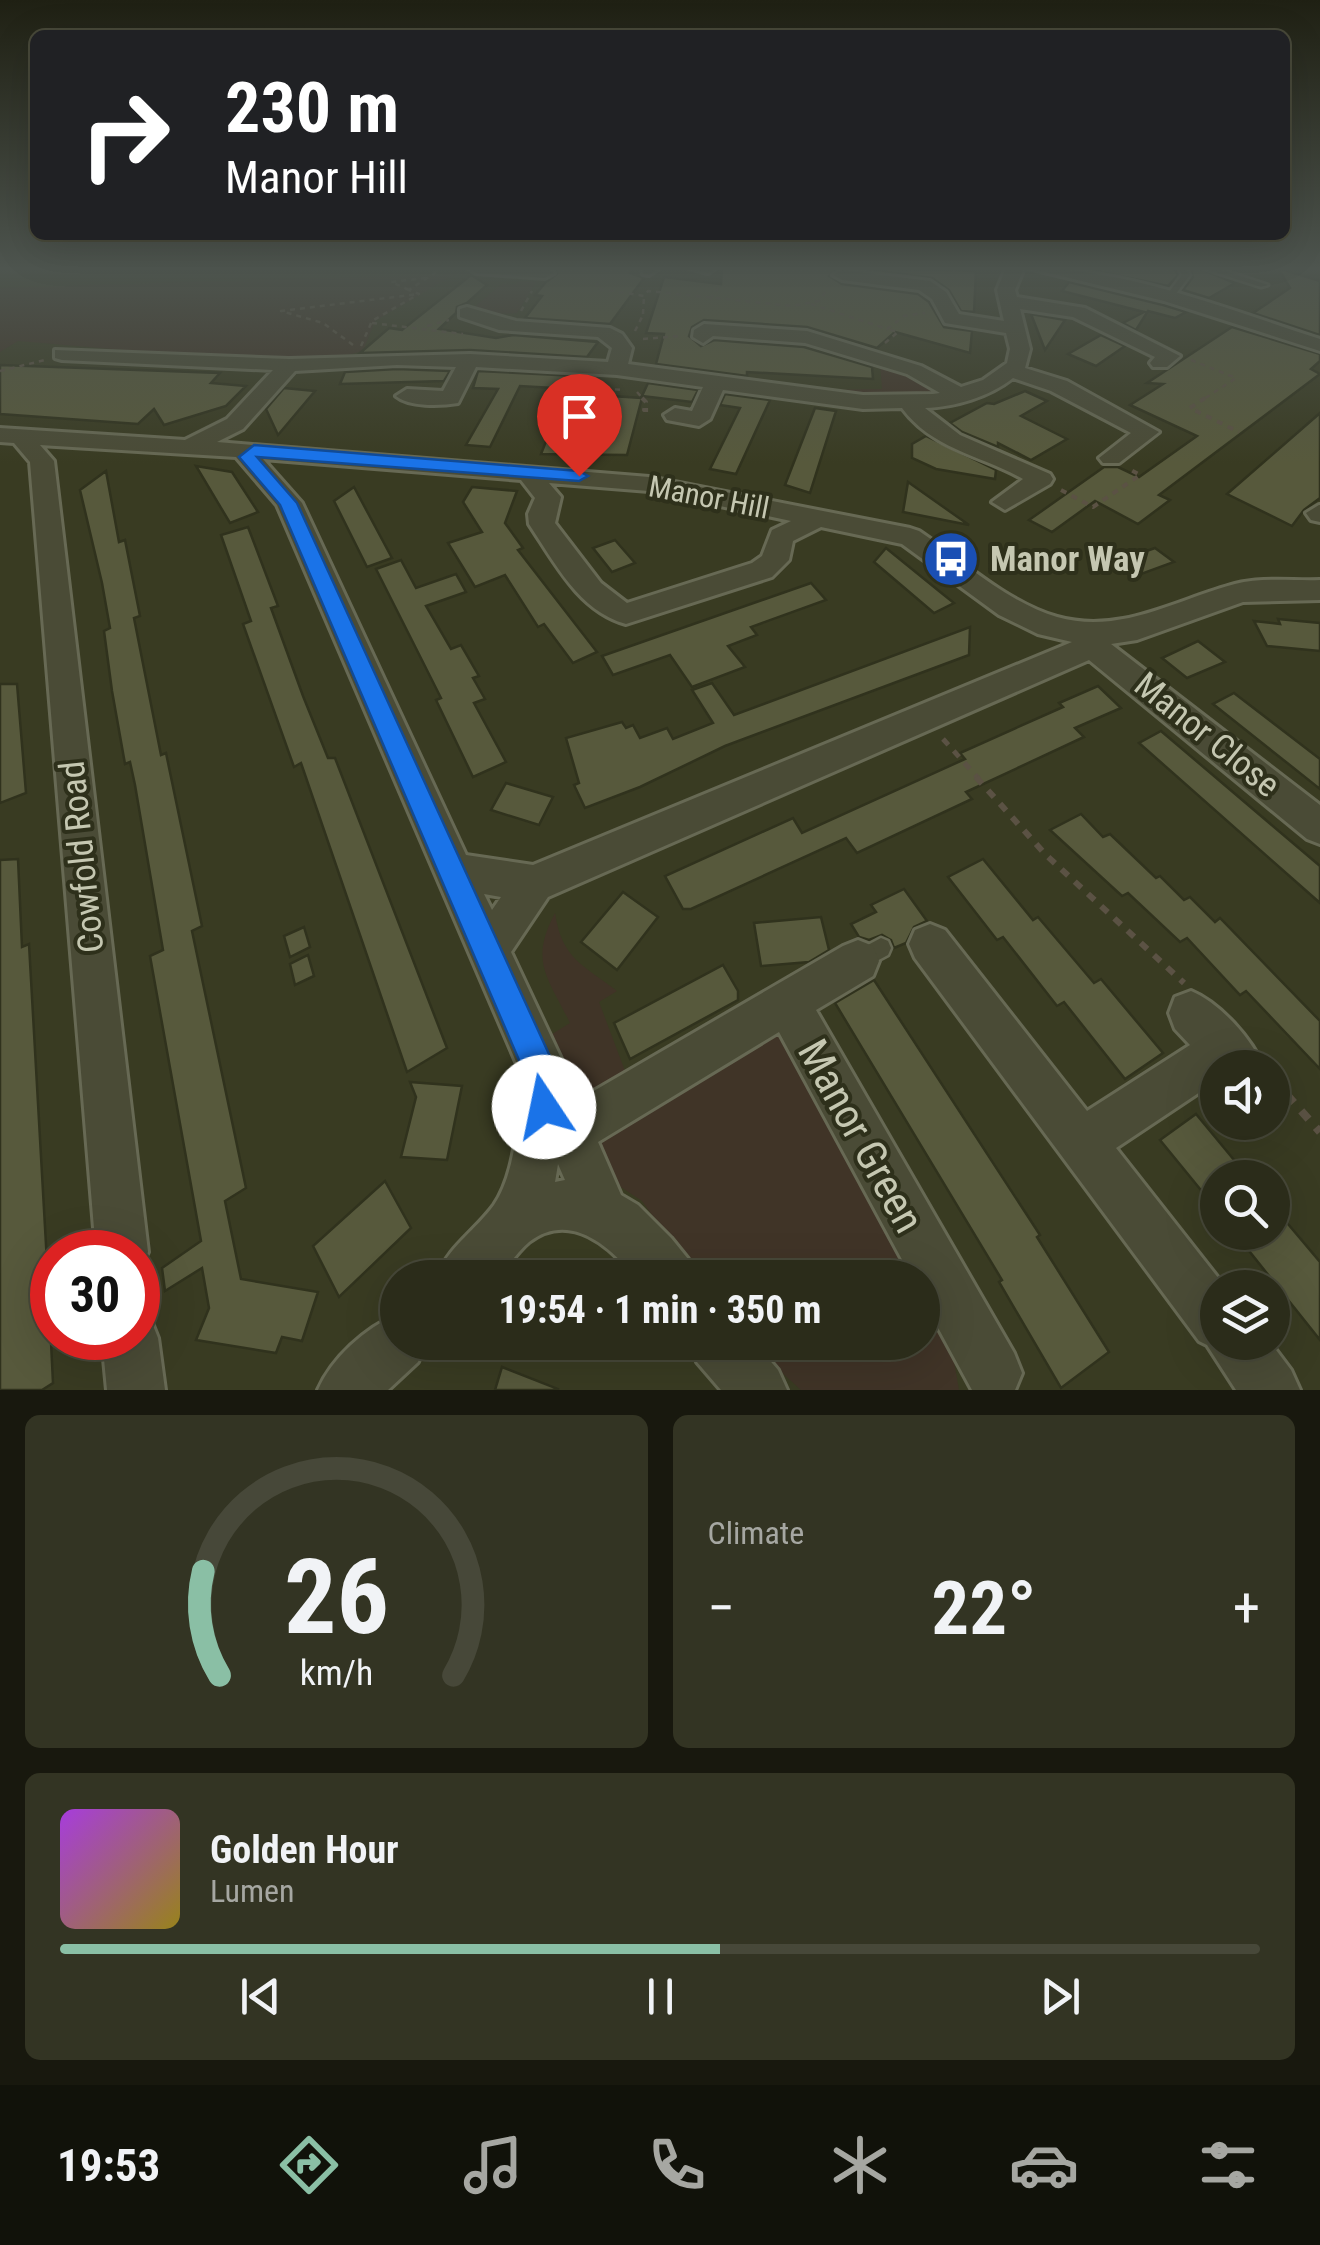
<!DOCTYPE html>
<html lang="en">
<head>
<meta charset="utf-8">
<style>
  :root { --surface:#2b2c1a; --page:#333423; --text:#f1f3f6; --muted:#a6a7a2; --line:#474839; --accent:#8abfa5 }
  body { margin:0; font-family:"Roboto Condensed",sans-serif; background:var(--page); color:var(--text); height:100vh; display:flex; flex-direction:column; font-size:38px; white-space:nowrap }
  * { box-sizing:border-box; margin:0 }
  p { font-size:32px; color:var(--muted) }
  .icon { flex:none; width:55px; height:55px; fill:none; stroke:currentColor; stroke-width:2; stroke-linecap:round; stroke-linejoin:round }
  .map { position:relative; height:1390px; overflow:hidden }
  .panel { display:flex; flex-direction:column; gap:25px; padding:25px; background:#18180e; flex:1 }
  .panel>* { flex:none }
  .banner { position:absolute; left:30px; top:30px; width:1260px; height:210px; border-radius:15px; box-shadow:0 10px 40px #0002,0 0 0 2px var(--line); background:#202124; color:#fff; overflow:hidden }
  .controls { position:absolute; left:1200px; top:1050px; display:grid; gap:20px }
  .controls a { display:grid; place-items:center; width:90px; height:90px; border-radius:50%; background:var(--surface); box-shadow:0 10px 40px #0002,0 0 0 2px var(--line); font-size:50px }
  .speed { position:absolute; left:30px; top:1230px; display:flex; gap:20px; font-size:50px; font-weight:700; text-align:center }
  .speed>* { display:grid; place-content:center; width:130px; height:130px; border-radius:50%; background:var(--surface); box-shadow:0 10px 40px #0002,0 0 0 2px var(--line); line-height:1 }
  .speed .limit { border:15px solid #d22; background:#fff; color:#111 }
  .pin { position:absolute; display:grid; place-items:center; width:85px; height:85px; color:#fff; margin:-102px -42px; border-radius:50% 50% 50% 0; rotate:-45deg; box-shadow:0 0 10px #0007 }
  .pin .icon { rotate:45deg }
  .me { position:absolute; width:110px; margin:-55px; rotate:349deg; stroke-linejoin:round; filter:drop-shadow(0 0 8px #0008) }
  .turn { display:flex; align-items:center; gap:35px; height:210px; padding:0 30px; font-size:45px }
  .turn .icon { width:130px; height:130px; stroke-width:2.5 }
  .turn b { display:block; font-size:70px; line-height:85px }
  .big { font-size:75px; font-weight:700; line-height:1.1 }
  .panel .widget { flex:1; display:flex; flex-direction:column; justify-content:center; gap:15px; min-width:0; padding:0 35px; border-radius:15px; background:var(--page) }
  .panel .dial { align-items:center; gap:0 }
  .dial svg { height:260px; overflow:visible; fill:none; stroke:var(--line); stroke-width:7; stroke-linecap:round; text-anchor:middle }
  .dial text { fill:var(--text); stroke:none }
  .song { display:flex; align-items:center; gap:30px }
  .cover { width:120px; height:120px; border-radius:15px; background:linear-gradient(135deg,hsl(280 70% 55%),hsl(50 70% 35%)) }
  .played { height:10px; border-radius:5px; background:linear-gradient(90deg,var(--accent) 55%,var(--line) 55%) }
  .keys { display:flex; justify-content:space-around; direction:ltr }
  .heat { display:flex; justify-content:space-between; align-items:center; font-size:55px; direction:ltr }
  .panel .tiles { flex:1; display:grid; gap:25px; grid-template-columns:1fr 1fr }
  .widget:last-child { grid-column:span 2 }
  .trip { position:absolute; left:380px; top:1260px; width:560px; height:100px; border-radius:50px; background:var(--surface); box-shadow:0 10px 40px #0002,0 0 0 2px var(--line); font-weight:700; line-height:100px; text-align:center }
  .dock { display:flex; height:160px; justify-content:space-around; align-items:center; background:#11120a; color:var(--muted) }
  .dock .icon { width:70px; height:70px }
  .dock .on { color:var(--accent) }
  .dock b { font-size:45px; color:var(--text) }
  .map>svg:first-child { display:block }
  .green { fill:#403427 }
  .building { fill:#57593c; stroke:#30321d; stroke-width:2.5 }
  .lines { fill:none; stroke-linecap:round; stroke-linejoin:round }
  .service-casing { stroke:#676954; stroke-width:5 }
  .minor-casing { stroke:#676954; stroke-width:6 }
  .path-far4 { stroke:#5b5244; stroke-width:2.5; stroke-dasharray:5 5; stroke-linecap:butt }
  .path-far3 { stroke:#5b5244; stroke-width:4; stroke-dasharray:6 6; stroke-linecap:butt }
  .path-far2 { stroke:#5b5244; stroke-width:5; stroke-dasharray:8 8; stroke-linecap:butt }
  .path-far1 { stroke:#5b5244; stroke-width:6; stroke-dasharray:9 9; stroke-linecap:butt }
  .path { stroke:#5b5244; stroke-width:8; stroke-dasharray:11 11; stroke-linecap:butt }
  .service { fill:#4a4b36; fill-rule:evenodd }
  .minor { fill:#4a4b36; fill-rule:evenodd }
  .route { fill:#1a73e8; stroke:#114b97; stroke-width:2.5 }
  .labels { text-anchor:middle; dominant-baseline:central; stroke-width:8; stroke-linejoin:round; paint-order:stroke }
  .far-street-label { font-size:30px; fill:#c5c7b1; stroke:#2e301b }
  .poi-label { font-size:35px; font-weight:bold; fill:#c5c7b1; stroke:#2e301b; text-anchor:start }
  .street-label { font-size:35px; fill:#c5c7b1; stroke:#2e301b }
  .near-street-label { font-size:42px; fill:#c5c7b1; stroke:#2e301b }
</style>
</head>
<body>
<div class="map">
<svg width="1320" height="1390" viewBox="0 0 1320 1390">
  <rect width="100%" height="100%" fill="#393b22"/>
  <g class="green">
    <polygon points="455,274 375,321 363,351 344,356 265,362 18,341 0,352 0,288"/>
    <polygon points="519,281 536,282 517,313 495,314 473,308 503,283 516,284"/>
    <polygon points="880,363 935,389 934,394 876,398 816,390 882,389"/>
    <path d="M 555,913 C 562,959 582,964 617,991 L 599,1002 L 625,1071 L 705,1024 L 711,1036 L 590,1097 L 573,1088 L 549,1036 L 570,1023 C 548,977 529,962 555,913 Z"/>
    <polygon points="779,1023 963,1333 953,1355 959,1390 801,1390 749,1343 922,1342 922,1278 696,1277 642,1201 601,1174 597,1157 601,1138"/>
  </g>
  <g class="building">
    <polygon points="555,268 634,268 630,273 644,278 610,324 525,318 542,296 535,295 546,282 557,274"/>
    <polygon points="722,268 837,268 829,276 842,284 918,294 929,302 944,327 972,331 970,353 895,332 877,348 807,327 704,320 692,327 689,336 701,346 714,340 804,347 872,367 873,379 747,372 747,376 656,364 664,334 646,333 664,277 721,284"/>
    <polygon points="858,268 976,271 974,312 961,311 949,290 932,278"/>
    <polygon points="1082,268 1174,268 1178,275 1168,286"/>
    <polygon points="1190,268 1198,268 1235,283 1209,298 1183,290 1193,277"/>
    <polygon points="1278,268 1320,281 1320,335 1253,313 1290,288"/>
    <polygon points="471,275 487,285 467,303 457,307 456,313 439,329 496,338 513,335 598,342 587,357 470,350 360,353 389,328 402,330"/>
    <polygon points="1069,282 1163,305 1186,312 1175,318 1148,311 1136,330 1123,323 1144,312 1062,291"/>
    <polygon points="1031,314 1065,320 1045,350"/>
    <polygon points="1232,327 1320,354 1320,361 1311,369 1320,374 1159,495 1170,500 1138,524 1095,501 1052,532 1029,520 1104,467 1118,467 1139,477 1197,436 1130,405 1163,384 1147,383"/>
    <polygon points="1101,335 1125,346 1096,366 1068,354"/>
    <polygon points="0,365 220,373 211,383 246,386 226,406 164,425 154,409 138,424 0,414"/>
    <polygon points="397,369 450,371 444,381 340,384 345,372"/>
    <polygon points="478,371 577,376 572,389 520,386 490,447 466,445 498,389 473,388"/>
    <polygon points="648,383 698,390 692,402 642,396"/>
    <polygon points="284,388 315,391 278,435 266,409"/>
    <polygon points="1025,391 1047,401 1021,416 1067,439 1031,460 998,443 998,447 962,432 950,423 987,403 994,404"/>
    <polygon points="565,393 642,398 627,455 541,454"/>
    <polygon points="725,394 770,400 736,474 710,469 740,408 720,405"/>
    <polygon points="815,408 836,411 810,493 785,485"/>
    <polygon points="1320,413 1320,498 1304,510 1292,526 1227,494"/>
    <polygon points="926,436 996,470 995,479 936,469 912,458 912,444"/>
    <polygon points="196,466 232,472 258,512 230,523"/>
    <polygon points="106,471 119,542 125,540 140,616 134,618 161,755 166,753 202,926 192,931 246,1188 225,1201 241,1279 318,1292 302,1341 282,1337 276,1353 196,1340 209,1308 202,1268 165,1291 162,1268 201,1241 150,956 163,950 135,785 130,762 125,764 112,691 104,631 110,628 102,583 80,490"/>
    <polygon points="908,482 969,525 903,512"/>
    <polygon points="354,487 392,558 367,567 334,501"/>
    <polygon points="472,487 517,491 505,523 523,548 518,550 597,652 573,663 544,624 538,627 505,575 475,587 448,543 482,532 463,502"/>
    <polygon points="248,527 278,606 271,608 303,696 328,758 335,758 447,1048 407,1072 301,763 294,767 243,624 251,621 221,535"/>
    <polygon points="615,540 635,563 612,572 593,548"/>
    <polygon points="886,548 939,591 954,603 934,613 874,562"/>
    <polygon points="1155,548 1174,562 1133,577 1109,564"/>
    <polygon points="401,560 416,588 456,574 466,592 426,606 451,649 461,645 479,676 473,678 485,699 474,703 506,762 473,777 436,700 441,698 376,569"/>
    <polygon points="811,583 826,600 751,627 757,635 728,646 745,667 692,687 670,655 613,675 602,656"/>
    <polygon points="1278,619 1320,623 1320,651 1267,646 1254,621 1280,624"/>
    <polygon points="970,627 969,655 725,746 640,787 585,808 574,785 579,783 566,738 622,722 626,728 633,725 640,738 667,728 673,739 713,723 692,690 712,683 734,715"/>
    <polygon points="1198,641 1225,662 1187,678 1162,658"/>
    <polygon points="0,684 17,684 26,793 0,803"/>
    <polygon points="1098,686 1121,708 1075,728 1084,737 966,792 972,799 857,853 846,838 691,909 683,909 665,876 793,818 802,833 965,759 960,753 1063,707 1059,703"/>
    <polygon points="1234,693 1320,759 1320,789 1213,704"/>
    <polygon points="1161,731 1320,866 1320,903 1139,743"/>
    <polygon points="506,783 553,797 539,825 491,810"/>
    <polygon points="1081,814 1103,837 1110,834 1156,878 1160,876 1184,900 1190,897 1215,922 1220,918 1320,1021 1320,1069 1246,991 1240,995 1187,938 1180,942 1128,893 1122,896 1050,830"/>
    <polygon points="18,859 22,947 29,944 48,1280 53,1383 42,1390 0,1390 0,860"/>
    <polygon points="983,859 1033,920 1038,917 1094,983 1101,979 1163,1053 1125,1079 1064,1002 1057,1006 1003,937 997,940 948,877"/>
    <polygon points="904,889 927,921 914,927 906,943 894,948 891,940 882,935 869,940 859,937 851,924 876,912 871,905"/>
    <polygon points="623,892 658,917 617,970 581,942"/>
    <polygon points="821,917 829,950 809,962 761,966 754,923"/>
    <polygon points="304,927 310,947 290,957 284,936"/>
    <polygon points="308,955 314,976 295,985 290,964"/>
    <polygon points="723,965 738,991 738,1000 630,1059 614,1023"/>
    <polygon points="874,980 1040,1235 1037,1237 1109,1352 1061,1388 999,1282 1002,1280 835,1003"/>
    <polygon points="410,1082 462,1086 447,1160 401,1157 416,1097"/>
    <polygon points="1196,1114 1249,1178 1218,1178 1218,1211 1160,1140"/>
    <polygon points="385,1181 411,1228 339,1297 313,1246"/>
    <polygon points="1272,1205 1320,1262 1320,1340 1234,1232 1272,1232"/>
    <polygon points="502,1367 558,1389 558,1390 495,1390"/>
  </g>
  <g class="lines">
    <g class="service-casing">
      <g id="service">
        <polygon points="1178,268 1186,268 1190,275 1172,299 1166,299 1165,297 1182,275"/>
        <polygon points="1202,268 1216,268 1268,285 1261,287"/>
        <polygon points="881,938 888,941 891,948 888,955 858,971 851,968 848,961 851,954"/>
      </g>
    </g>
    <g class="minor-casing">
      <g id="minor">
        <polygon points="468,268 547,268 554,273 545,278 476,273"/>
        <polygon points="642,268 659,268 649,275 643,274"/>
        <polygon points="689,268 716,268 708,273"/>
        <path d="M 1006,268 L 1024,268 L 1015,290 L 1017,297 L 1085,308 L 1180,356 L 1167,367 L 1153,367 L 1150,363 L 1155,357 L 1073,317 L 1020,309 L 1030,349 L 1025,368 L 1067,381 L 1159,432 L 1119,463 L 1103,463 L 1099,458 L 1131,433 L 1051,391 L 1013,378 C 989,397 955,407 925,408 L 960,435 L 1050,474 L 1053,479 L 1050,484 L 1005,510 L 992,502 L 1023,479 C 981,455 933,450 902,408 L 863,409 L 723,390 L 710,419 L 699,426 L 667,420 L 664,415 L 675,408 L 692,411 L 703,387 L 617,375 L 476,367 L 458,403 C 440,406 409,407 396,396 L 407,389 L 443,391 L 456,367 L 397,365 L 295,371 L 243,429 L 217,442 L 649,477 L 910,528 L 919,531 C 962,560 1006,602 1057,617 C 1120,635 1175,600 1235,584 C 1261,577 1293,581 1320,580 L 1320,600 L 1243,602 L 1137,640 L 1111,644 L 1320,805 L 1320,844 L 1307,839 L 1089,660 L 548,897 L 511,952 L 580,1099 L 843,946 L 858,940 L 873,946 L 879,961 L 873,976 L 816,1010 L 1014,1353 L 1022,1373 L 1015,1390 L 972,1390 L 922,1298 L 922,1278 L 912,1278 L 779,1032 L 598,1142 L 621,1195 L 638,1205 L 671,1238 L 688,1259 L 695,1278 L 636,1278 C 611,1247 570,1210 529,1242 C 518,1251 508,1266 498,1278 L 436,1278 C 448,1247 475,1231 494,1205 C 516,1173 516,1123 526,1085 L 277,505 L 236,457 L 40,445 L 54,461 L 148,1252 L 138,1272 L 138,1252 L 96,1252 L 30,462 L 14,443 L 0,442 L 0,428 L 185,440 L 227,419 L 273,370 L 62,360 L 55,358 L 55,350 L 289,359 L 470,354 L 608,362 L 612,348 L 598,337 L 499,330 L 460,317 L 460,309 L 467,307 L 516,321 L 610,328 L 622,334 L 632,348 L 628,364 L 863,395 L 933,394 L 940,393 L 907,374 L 805,343 L 713,336 L 703,343 L 693,337 L 694,330 L 704,324 L 807,331 L 921,366 L 961,387 L 983,380 L 1007,363 L 1010,349 L 1006,333 L 945,323 L 932,299 L 919,290 L 842,280 L 833,275 L 842,270 L 930,281 L 946,292 L 959,314 L 1004,321 L 997,290 ZM 263,459 L 521,480 L 535,498 L 528,514 L 529,524 C 555,563 579,611 626,624 L 772,577 L 789,560 L 793,541 L 821,527 L 902,544 L 999,615 L 1038,634 L 1072,642 L 533,865 L 466,855 L 302,503 ZM 549,483 L 649,491 L 791,521 L 772,530 L 762,556 L 752,563 L 627,603 L 601,583 L 555,523 L 561,497 ZM 484,894 L 501,897 L 492,910 ZM 558,1164 L 565,1180 L 555,1182 Z"/>
        <path d="M 1028,268 C 1127,268 1226,309 1320,339 L 1320,351 L 1164,301 Z"/>
        <polygon points="1319,505 1320,505 1320,522 1311,520 1306,513"/>
        <path d="M 930,924 L 945,930 L 1087,1111 L 1190,1045 L 1175,1029 L 1169,1013 L 1175,997 L 1191,991 C 1220,1003 1252,1039 1264,1068 L 1218,1068 L 1218,1080 L 1116,1148 L 1226,1288 L 1218,1288 L 1218,1342 L 1270,1342 L 1291,1370 L 1300,1390 L 1236,1390 L 1207,1345 L 1199,1341 L 915,958 L 909,944 L 915,930 Z"/>
        <polygon points="138,1313 150,1318 158,1338 165,1390 107,1390 102,1338 138,1338"/>
        <path d="M 398,1314 L 398,1342 L 426,1342 L 418,1362 L 388,1390 L 318,1390 C 332,1358 365,1328 398,1314 Z"/>
        <polygon points="689,1342 754,1342 778,1370 787,1390 721,1390 697,1362"/>
      </g>
    </g>
    <g class="path-far4">
      <polyline points="583,268 608,272 595,288 644,296 648,291 792,306 819,301 829,287"/>
      <polyline points="946,277 953,275 955,268"/>
      <polyline points="409,290 391,282 427,278"/>
      <polyline points="710,299 718,288"/>
      <polyline points="811,304 887,329 904,316 925,313"/>
      <polyline points="521,311 532,291"/>
      <polyline points="643,314 644,296"/>
      <polyline points="372,323 463,334"/>
      <polyline points="427,326 449,320"/>
      <polyline points="635,331 642,317"/>
      <polyline points="643,339 680,336"/>
      <polyline points="885,343 898,332 887,329"/>
      <polyline points="353,345 323,323 281,311 419,294"/>
      <polyline points="361,346 372,321 419,294 409,290 435,273 436,268"/>
      <polyline points="1191,360 1236,378 1201,401"/>
      <polyline points="0,371 45,360"/>
      <polyline points="595,388 624,390"/>
      <polyline points="637,392 645,401"/>
    </g>
    <g class="path-far3">
      <polyline points="642,398 646,402 644,410 652,410"/>
      <polyline points="1205,398 1190,408 1239,432"/>
      <polyline points="1061,490 1093,507 1140,475 1131,470"/>
    </g>
    <polyline class="path-far2" points="943,739 979,779"/>
    <polyline class="path-far1" points="976,777 1046,855 1184,983"/>
    <polyline class="path" points="1272,1078 1320,1132"/>
    <use href="#service" class="service"/>
    <use href="#minor" class="minor"/>
  </g>
  <linearGradient id="sky" x2="0" y2="1"><stop stop-color="#1f2013"/><stop offset="0.58" stop-color="#4e554f"/><stop offset="1" stop-color="#4e554f" stop-opacity="0"/></linearGradient>
  <rect width="1320" height="463" fill="url(#sky)"/>
  <polygon class="route" points="254,445 579,471 588,476 579,481 257,457 297,503 559,1076 564,1087 556,1119 544,1124 533,1119 528,1107 531,1088 280,505 239,457"/>
  <defs>
    <g id="bus-disc" transform="scale(2.875)"><circle r="9.5" fill="#1a4fb4" stroke="#2e301b"/><path d="M-5-6H5V4H4V6H2V4H-2V6H-4V4H-5ZM-3.5-4V0h7V-4ZM-3.5 1.2v1.5H-2V1.2ZM2 1.2v1.5H3.5V1.2Z" fill="#fff"/></g>
  </defs>
  <g fill-rule="evenodd">
    <use href="#bus-disc" x="951" y="559"/>
  </g>
  <g class="labels">
    <g class="far-street-label">
      <text transform="translate(709 497) rotate(11)">Manor Hill</text>
    </g>
    <g class="poi-label">
      <text x="990" y="559">Manor Way</text>
    </g>
    <g class="street-label">
      <text transform="translate(1207 735) rotate(39)">Manor Close</text>
      <text transform="translate(82 857) rotate(-96)">Cowfold Road</text>
    </g>
    <g class="near-street-label">
      <text transform="translate(861 1136) rotate(61)">Manor Green</text>
    </g>
  </g>
</svg>
<div class="controls">
<a><svg class="icon" aria-label="sound" viewBox="0 0 24 24"><path d="M4 9h4l5-4v14l-5-4H4zM17 9q2 3 0 6"/></svg></a>
<a><svg class="icon" aria-label="search" viewBox="0 0 24 24"><circle cx="10" cy="10" r="6"/><path d="M15 15l6 6"/></svg></a>
<a><svg class="icon" aria-label="layers" viewBox="0 0 24 24"><path d="M12 4l9 5-9 5-9-5zM3 14l9 5 9-5"/></svg></a>
</div>
<div class="speed"><div class="limit">30</div></div>
<div class="pin" style="left:579px;top:476px;background:#d93025"><svg class="icon" aria-label="arrive" viewBox="0 0 24 24"><path d="M6 21V4h12l-3 4 3 4H6"/></svg></div>
<svg class="me" style="left:544px;top:1107px" viewBox="-20 -20 40 40"><circle r="19" fill="#fff"/><path d="M0-13L10 11 0 6-10 11z" fill="#1a73e8"/></svg>
<div class="trip">19:54 · 1 min · 350 m</div>
<div class="banner">
<div class="turn"><svg class="icon" aria-label="right" viewBox="0 0 24 24"><path d="M7 20v-9h11M14 6l5 5-5 5"/></svg><div><b>230 m</b>Manor Hill</div></div>
</div>
</div>
<section class="panel">
<div class="tiles">
<div class="widget dial"><svg viewBox="0 0 100 80">
<path d="M14 69A42 42 0 1 1 86 69"/>
<path d="M14 69A42 42 0 0 1 9 37" stroke="#8abfa5"/>
<text x="50" y="56" font-size="32" font-weight="700">26</text>
<text x="50" y="72" font-size="11">km/h</text>
</svg></div>
<div class="widget"><p>Climate</p>
<div class="heat"><a>−</a><b class="big">22°</b><a>+</a></div>
</div>
<div class="widget">
<div class="song"><i class="cover"></i><div><b>Golden Hour</b><p>Lumen</p></div></div>
<div class="played"></div>
<div class="keys"><svg class="icon" aria-label="previous" viewBox="0 0 24 24"><path d="M18 5L8 12l10 7zM5 5v14"/></svg><svg class="icon" aria-label="pause" viewBox="0 0 24 24"><path d="M8 5v14M16 5v14"/></svg><svg class="icon" aria-label="next" viewBox="0 0 24 24"><path d="M6 5l10 7-10 7zM19 5v14"/></svg></div>
</div>
</div>
</section>
<nav class="dock">
<b>19:53</b>
<svg class="icon on" aria-label="directions" viewBox="0 0 24 24"><path d="M12 3l9 9-9 9-9-9zM9 14v-3h6M13 9l2 2-2 2"/></svg>
<svg class="icon" aria-label="music" viewBox="0 0 24 24"><path d="M9 18V5l10-2v13"/><circle cx="6" cy="18" r="3"/><circle cx="16" cy="16" r="3"/></svg>
<svg class="icon" aria-label="phone" viewBox="0 0 24 24"><path d="M5 4h4l2 5-3 2q2 4 5 5l2-3 5 2v4C11 20 4 13 5 4z"/></svg>
<svg class="icon" aria-label="climate" viewBox="0 0 24 24"><path d="M12 3v18M4 7l16 10M4 17L20 7"/></svg>
<svg class="icon" aria-label="car" viewBox="0 0 24 24"><path d="M5 17H2v-5l4-1 3-4h7l3 4 3 1v5h-3M9 17h6M6 11h13"/><circle cx="7" cy="17" r="2"/><circle cx="17" cy="17" r="2"/></svg>
<svg class="icon" aria-label="filters" viewBox="0 0 24 24"><path d="M4 7h16M4 17h16"/><circle cx="9" cy="7" r="2"/><circle cx="15" cy="17" r="2"/></svg>
</nav>
</body>
</html>
